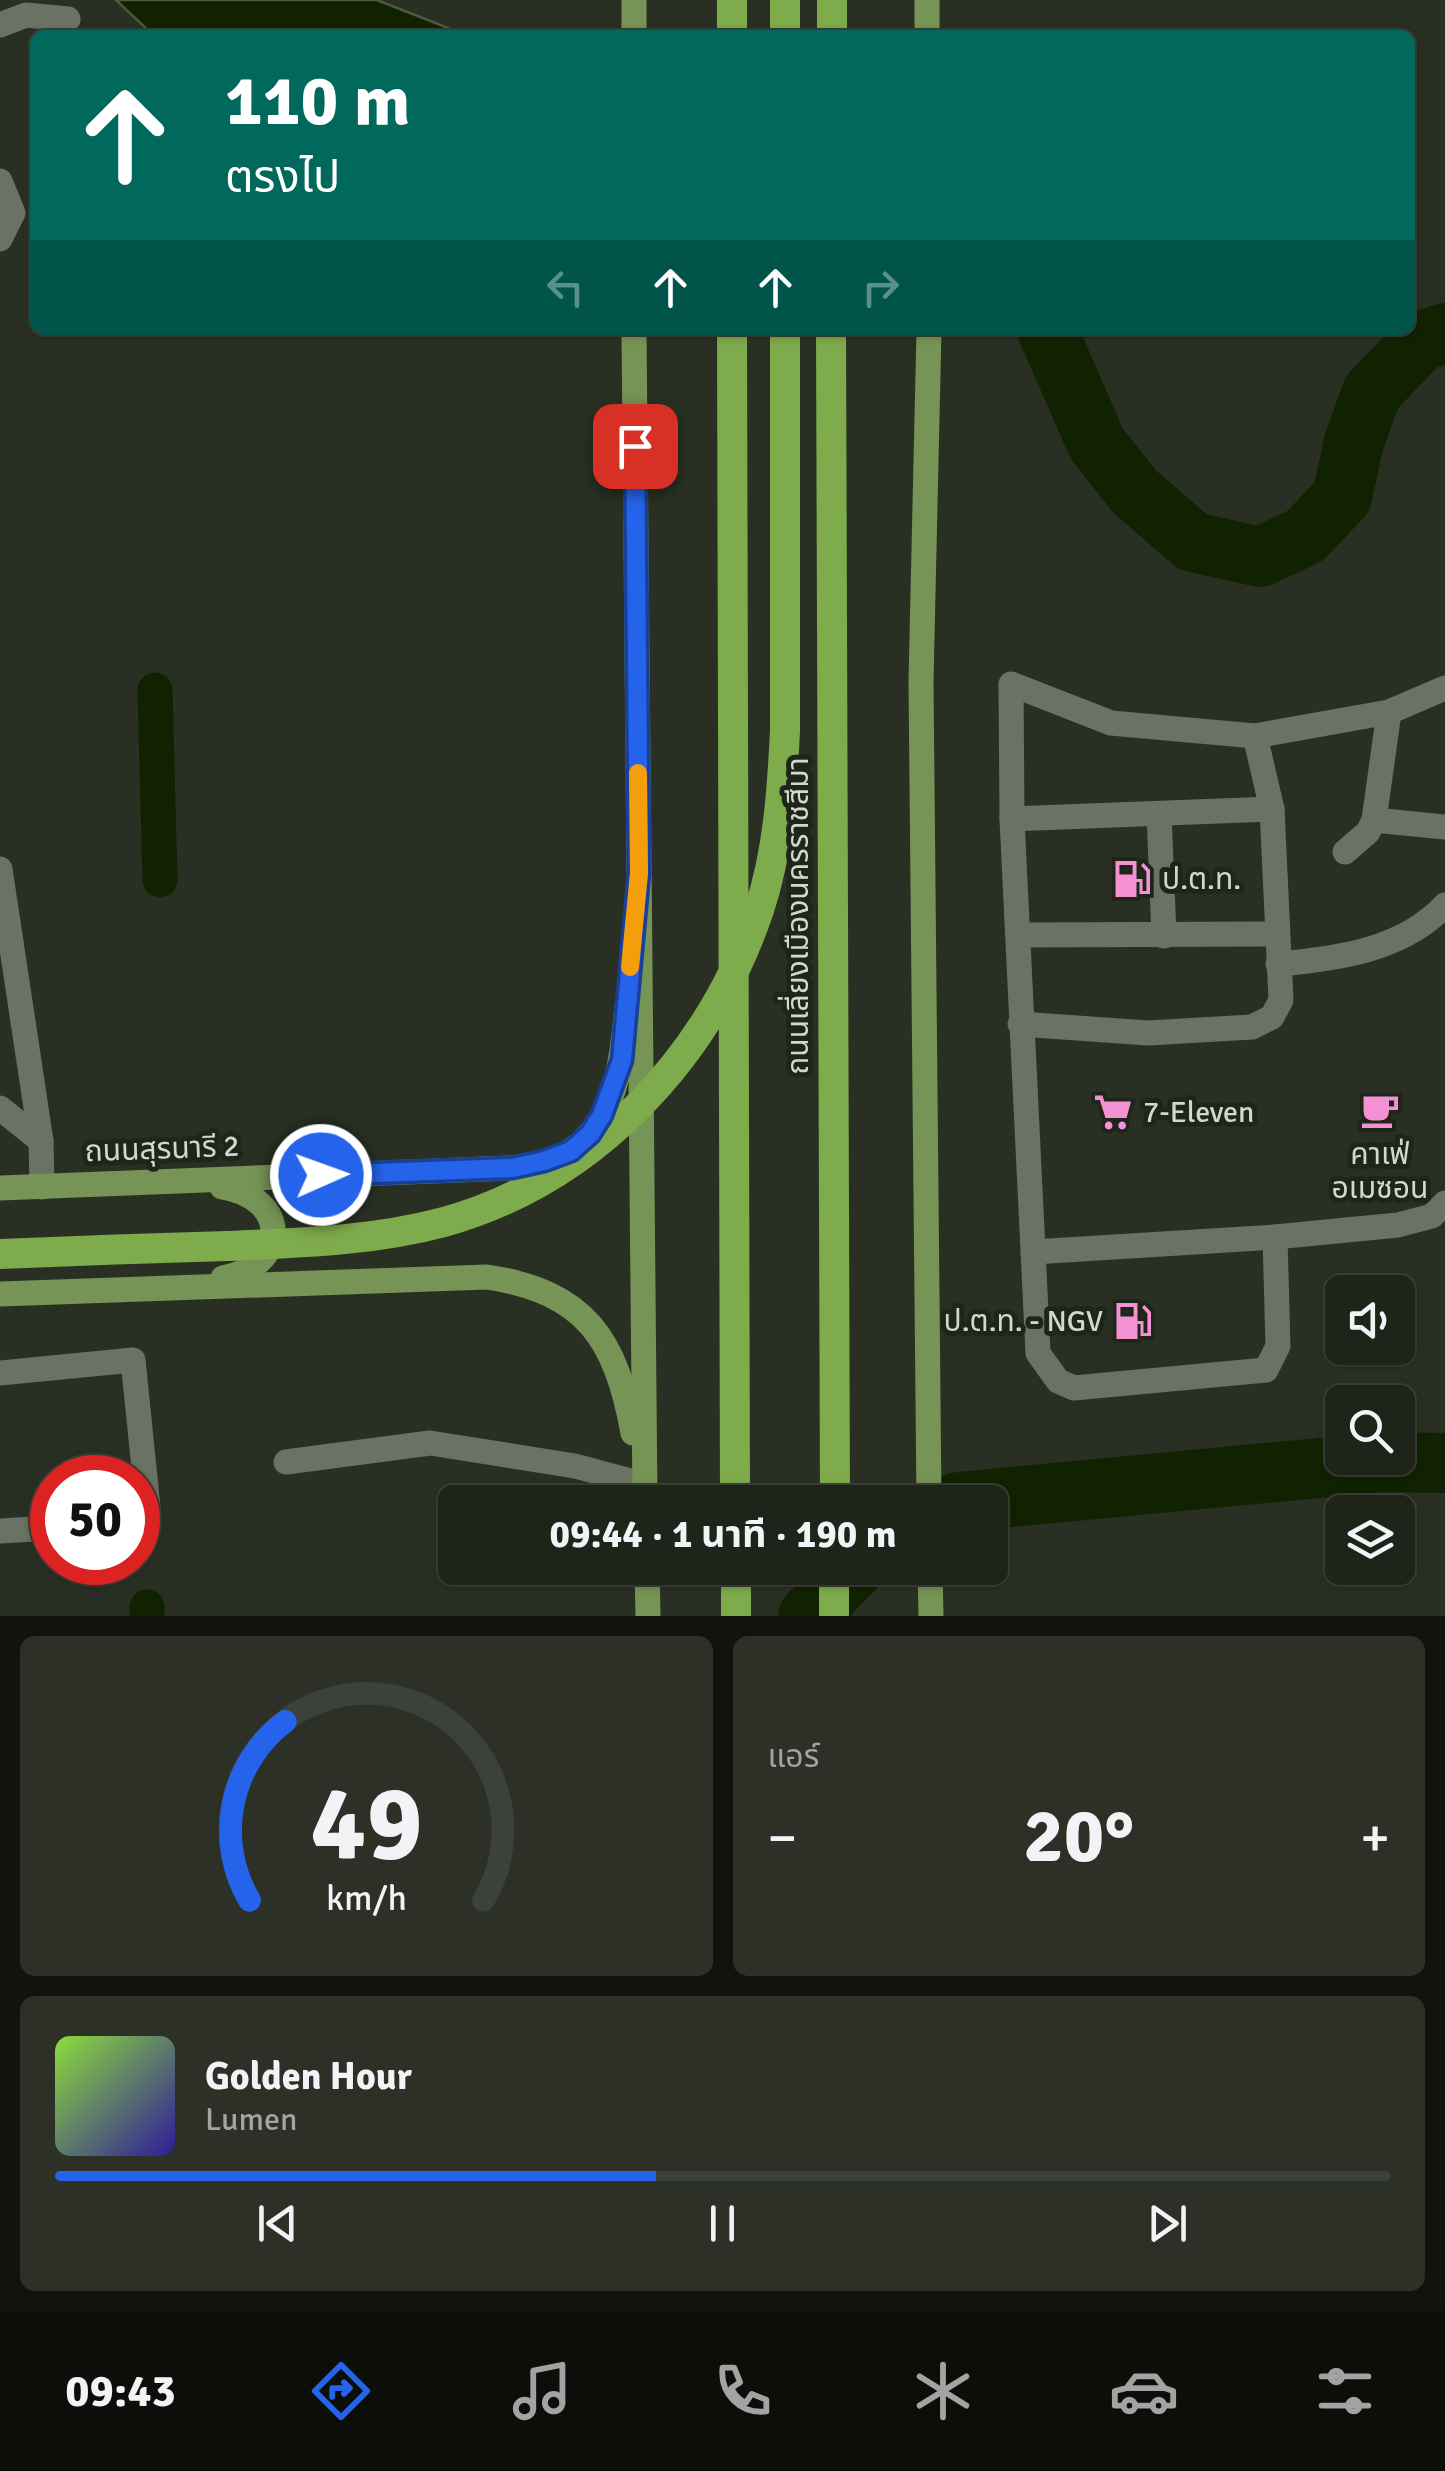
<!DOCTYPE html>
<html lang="th">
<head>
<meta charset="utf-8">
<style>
  :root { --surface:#1f241a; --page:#2c3027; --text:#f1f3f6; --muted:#a1a4a2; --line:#3c4139; --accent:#2563eb }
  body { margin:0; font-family:Signika,"Noto Sans Thai",sans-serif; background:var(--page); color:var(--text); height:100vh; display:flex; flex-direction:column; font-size:38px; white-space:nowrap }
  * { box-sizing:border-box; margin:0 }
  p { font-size:32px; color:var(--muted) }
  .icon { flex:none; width:55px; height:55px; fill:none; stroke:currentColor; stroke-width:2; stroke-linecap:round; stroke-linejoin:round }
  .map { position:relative; height:1616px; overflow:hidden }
  .details { display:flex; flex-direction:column; gap:20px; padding:20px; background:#11140e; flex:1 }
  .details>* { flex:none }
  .banner { position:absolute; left:30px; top:30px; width:1385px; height:305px; border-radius:15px; box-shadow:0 2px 8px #0004,0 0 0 2px var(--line); background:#00695c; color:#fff; overflow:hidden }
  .controls { position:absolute; left:1325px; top:1275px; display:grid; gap:20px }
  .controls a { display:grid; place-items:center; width:90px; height:90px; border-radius:15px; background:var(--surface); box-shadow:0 2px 8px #0004,0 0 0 2px var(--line); font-size:50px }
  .speed { position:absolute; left:30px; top:1455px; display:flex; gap:20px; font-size:50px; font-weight:700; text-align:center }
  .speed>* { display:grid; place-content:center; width:130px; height:130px; border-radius:50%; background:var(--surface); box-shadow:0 2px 8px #0004,0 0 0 2px var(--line); line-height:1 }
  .speed .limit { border:15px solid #d22; background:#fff; color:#111 }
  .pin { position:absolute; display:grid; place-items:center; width:85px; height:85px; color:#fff; margin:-42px; border-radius:20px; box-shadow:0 5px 15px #0006 }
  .me { position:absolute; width:110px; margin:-55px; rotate:88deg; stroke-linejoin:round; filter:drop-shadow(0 0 8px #0008) }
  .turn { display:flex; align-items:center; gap:35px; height:210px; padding:0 30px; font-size:45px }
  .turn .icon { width:130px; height:130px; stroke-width:2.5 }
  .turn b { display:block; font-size:70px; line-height:85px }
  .lanes { display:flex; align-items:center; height:95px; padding:0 30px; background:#0003; justify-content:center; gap:50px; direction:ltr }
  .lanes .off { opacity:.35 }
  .big { font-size:75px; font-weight:700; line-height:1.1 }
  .details .widget { flex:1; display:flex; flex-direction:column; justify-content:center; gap:15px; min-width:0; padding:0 35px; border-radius:15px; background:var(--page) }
  .details .dial { align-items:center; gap:0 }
  .dial svg { height:260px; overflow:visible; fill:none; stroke:var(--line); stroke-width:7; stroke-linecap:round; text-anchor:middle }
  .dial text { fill:var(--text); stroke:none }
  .song { display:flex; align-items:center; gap:30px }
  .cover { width:120px; height:120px; border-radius:15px; background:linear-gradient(135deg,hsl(90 70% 55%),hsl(250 70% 35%)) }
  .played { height:10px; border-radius:5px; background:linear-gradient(90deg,var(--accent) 45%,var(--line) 45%) }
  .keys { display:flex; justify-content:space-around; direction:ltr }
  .heat { display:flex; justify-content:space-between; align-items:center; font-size:55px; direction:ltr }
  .details .tiles { flex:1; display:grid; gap:20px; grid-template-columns:1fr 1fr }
  .widget:last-child { grid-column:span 2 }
  .trip { position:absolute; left:438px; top:1485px; width:570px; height:100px; border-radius:15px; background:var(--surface); box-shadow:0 2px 8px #0004,0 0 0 2px var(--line); font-weight:700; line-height:100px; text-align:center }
  .tabs { display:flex; height:160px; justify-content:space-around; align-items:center; background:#0c0e0a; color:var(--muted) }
  .tabs .icon { width:70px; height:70px }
  .tabs .current { color:var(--accent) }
  .tabs b { font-size:45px; color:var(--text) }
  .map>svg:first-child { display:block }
  .water { fill:#120; stroke:#4b593e; stroke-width:2.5 }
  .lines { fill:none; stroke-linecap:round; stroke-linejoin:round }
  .canal { stroke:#120; stroke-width:35 }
  .river { stroke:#120; stroke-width:60 }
  .minor { stroke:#6a7263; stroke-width:25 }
  .major { stroke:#769455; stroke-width:25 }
  .highway { stroke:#7eab4b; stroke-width:30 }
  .route-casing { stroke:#184099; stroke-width:25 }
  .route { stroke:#2563eb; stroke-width:18 }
  .slow { stroke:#f59e0b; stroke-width:18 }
  .labels { text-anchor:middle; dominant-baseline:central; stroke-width:10; stroke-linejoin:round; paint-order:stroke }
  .poi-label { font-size:30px; fill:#d3d8cf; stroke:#1f2619; text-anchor:start }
  .street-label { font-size:30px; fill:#d3d8cf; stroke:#1f2619 }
</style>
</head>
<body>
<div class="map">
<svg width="1445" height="1616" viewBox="0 0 1445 1616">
  <rect width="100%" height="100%" fill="#293023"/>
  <g class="water">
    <polygon points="116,0 377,0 466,35 153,35"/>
    <polygon points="1029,330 1064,330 1097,444"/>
  </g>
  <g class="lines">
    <g class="canal">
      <polyline points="155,690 160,880"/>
      <polyline points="147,1607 147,1616"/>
    </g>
    <g class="river">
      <polyline points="1047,330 1097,444 1135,492 1193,542 1260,557 1305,536 1342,497 1354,442 1372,392 1421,341 1445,333"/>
      <polyline points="958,1502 1382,1462 1445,1463"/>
      <polyline points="808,1616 855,1568"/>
    </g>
    <g class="minor">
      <polyline points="0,25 26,15 68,19"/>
      <polyline points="0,181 13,213 0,239"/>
      <polyline points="1159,814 1164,936"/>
      <polyline points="1012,819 1272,809"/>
      <polyline points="1374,820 1445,827"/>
      <polyline points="1345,852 1368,832 1374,820 1389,712"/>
      <polyline points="0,869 41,1141"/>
      <polyline points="1018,935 1277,934"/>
      <path d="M 1278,964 C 1337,959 1403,950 1445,905"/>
      <polyline points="1020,1024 1148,1033 1252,1027 1272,1017 1281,1000 1272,809 1255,736"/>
      <polyline points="0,1108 41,1141 42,1187"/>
      <polyline points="1275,1237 1278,1346 1266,1370 1074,1388 1058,1381 1038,1353 1012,819 1011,684 1111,723 1255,736 1389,712 1445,688"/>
      <polyline points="1033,1252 1275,1237 1398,1225 1432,1216 1445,1203"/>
      <polyline points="0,1373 133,1360 149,1517 138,1518"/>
      <polyline points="286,1462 430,1443 575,1466 642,1484"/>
      <polyline points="0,1531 52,1528"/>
    </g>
    <g class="major">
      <polyline points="634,0 634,35"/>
      <polyline points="927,0 927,35"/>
      <polyline points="634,330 645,1502"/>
      <polyline points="929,330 921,681 929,1502"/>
      <path d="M 222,1187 C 290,1198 290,1265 223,1278"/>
      <path d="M 0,1188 L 512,1168 C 532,1164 556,1161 573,1149 C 618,1118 622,1055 627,1006"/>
      <path d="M 0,1294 L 487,1277 C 586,1292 616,1339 633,1433"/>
      <polyline points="647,1568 648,1616"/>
      <polyline points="930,1568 931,1616"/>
    </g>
    <g class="highway">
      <polyline points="785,0 785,35"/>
      <polyline points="732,35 732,0"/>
      <polyline points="832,35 832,0"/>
      <polyline points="732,330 735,1502"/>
      <polyline points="831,330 835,1502"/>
      <path d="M 0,1254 C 76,1251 151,1248 227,1246 C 300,1243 373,1241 444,1222 C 594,1180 709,1057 759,910 C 778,853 782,791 785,731 L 785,330"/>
      <polyline points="736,1616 736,1568"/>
      <polyline points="834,1616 834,1568"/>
    </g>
  </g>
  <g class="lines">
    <g class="route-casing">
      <polyline id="route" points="321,1175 512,1168 544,1161 571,1151 590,1134 602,1115 622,1060 639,873 635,446"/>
    </g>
    <use href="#route" class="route"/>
    <polyline class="slow" points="630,967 639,873 638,773"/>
  </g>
  <defs>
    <g id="fuel-bare" transform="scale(3)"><path d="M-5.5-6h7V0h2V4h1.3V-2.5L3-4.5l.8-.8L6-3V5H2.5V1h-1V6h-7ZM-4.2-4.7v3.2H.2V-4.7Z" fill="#f491d4" stroke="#1f2619" stroke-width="2.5" paint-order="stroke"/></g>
    <g id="cafe-bare" transform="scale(3)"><path d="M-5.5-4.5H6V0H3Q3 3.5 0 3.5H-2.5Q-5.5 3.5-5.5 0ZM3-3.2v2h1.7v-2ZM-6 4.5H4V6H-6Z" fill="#f491d4" stroke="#1f2619" stroke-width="2.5" paint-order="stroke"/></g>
    <g id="supermarket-bare" transform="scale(3)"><path d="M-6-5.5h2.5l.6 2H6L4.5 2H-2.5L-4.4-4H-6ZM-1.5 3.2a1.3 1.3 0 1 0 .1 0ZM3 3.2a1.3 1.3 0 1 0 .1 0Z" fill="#f491d4" stroke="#1f2619" stroke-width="2.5" paint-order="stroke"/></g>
  </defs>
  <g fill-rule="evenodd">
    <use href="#fuel-bare" x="1132" y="879"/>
    <use href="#cafe-bare" x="1380" y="1110"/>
    <use href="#supermarket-bare" x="1113" y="1112"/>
    <use href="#fuel-bare" x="1133" y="1321"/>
  </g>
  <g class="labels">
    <g class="poi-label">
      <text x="1162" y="879">ป.ต.ท.</text>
      <text x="1143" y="1112">7-Eleven</text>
      <text x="1380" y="1154" text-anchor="middle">คาเฟ่<tspan x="1380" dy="34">อเมซอน</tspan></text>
      <text x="1103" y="1321" text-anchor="end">ป.ต.ท. - NGV</text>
    </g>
    <g class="street-label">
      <text transform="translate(798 916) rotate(-90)">ถนนเลี่ยงเมืองนครราชสีมา</text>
      <text transform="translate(162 1149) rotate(-2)">ถนนสุรนารี 2</text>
    </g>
  </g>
</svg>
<div class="controls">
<a><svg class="icon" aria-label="sound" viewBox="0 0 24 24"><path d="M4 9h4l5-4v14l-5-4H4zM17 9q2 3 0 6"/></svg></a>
<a><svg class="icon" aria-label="search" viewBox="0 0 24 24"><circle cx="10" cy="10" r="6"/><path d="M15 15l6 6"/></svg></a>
<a><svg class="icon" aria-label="layers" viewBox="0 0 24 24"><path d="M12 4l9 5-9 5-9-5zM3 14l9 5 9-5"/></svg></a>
</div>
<div class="speed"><div class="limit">50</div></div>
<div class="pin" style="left:635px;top:446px;background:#d93025"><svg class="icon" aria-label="arrive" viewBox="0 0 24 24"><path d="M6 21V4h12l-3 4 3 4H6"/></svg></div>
<svg class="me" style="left:321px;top:1175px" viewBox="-20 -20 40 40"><circle r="17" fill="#2563eb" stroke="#fff" stroke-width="3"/><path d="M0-11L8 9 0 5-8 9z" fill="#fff"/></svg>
<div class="trip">09:44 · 1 นาที · 190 m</div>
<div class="banner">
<div class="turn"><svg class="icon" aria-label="ahead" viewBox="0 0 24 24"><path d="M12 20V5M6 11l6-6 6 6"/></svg><div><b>110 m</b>ตรงไป</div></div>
<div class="lanes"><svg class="icon off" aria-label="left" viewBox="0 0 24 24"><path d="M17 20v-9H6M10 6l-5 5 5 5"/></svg><svg class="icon" aria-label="ahead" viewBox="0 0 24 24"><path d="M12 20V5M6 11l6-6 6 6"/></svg><svg class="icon" aria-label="ahead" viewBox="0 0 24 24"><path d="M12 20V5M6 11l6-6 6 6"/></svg><svg class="icon off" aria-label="right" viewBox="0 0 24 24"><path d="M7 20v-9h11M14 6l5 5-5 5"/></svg></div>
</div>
</div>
<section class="details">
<div class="tiles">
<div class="widget dial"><svg viewBox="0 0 100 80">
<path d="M14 69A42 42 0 1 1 86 69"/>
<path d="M14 69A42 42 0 0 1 25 14" stroke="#2563eb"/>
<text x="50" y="56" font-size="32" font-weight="700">49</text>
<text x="50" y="72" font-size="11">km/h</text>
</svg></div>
<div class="widget"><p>แอร์</p>
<div class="heat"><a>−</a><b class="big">20°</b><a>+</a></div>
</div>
<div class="widget">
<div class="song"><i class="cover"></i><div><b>Golden Hour</b><p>Lumen</p></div></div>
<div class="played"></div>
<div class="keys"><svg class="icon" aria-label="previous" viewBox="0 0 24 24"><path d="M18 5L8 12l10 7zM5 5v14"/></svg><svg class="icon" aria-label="pause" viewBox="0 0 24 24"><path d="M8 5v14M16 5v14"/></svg><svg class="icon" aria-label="next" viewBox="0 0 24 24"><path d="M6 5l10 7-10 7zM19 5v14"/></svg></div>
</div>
</div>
</section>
<nav class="tabs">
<b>09:43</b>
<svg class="icon current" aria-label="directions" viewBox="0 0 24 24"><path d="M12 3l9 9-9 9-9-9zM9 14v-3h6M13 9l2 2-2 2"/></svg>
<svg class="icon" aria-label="music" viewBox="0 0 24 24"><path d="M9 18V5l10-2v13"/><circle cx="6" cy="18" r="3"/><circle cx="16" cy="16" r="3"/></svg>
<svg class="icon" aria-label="phone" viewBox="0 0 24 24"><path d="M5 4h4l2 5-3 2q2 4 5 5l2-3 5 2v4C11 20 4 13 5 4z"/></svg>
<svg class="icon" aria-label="climate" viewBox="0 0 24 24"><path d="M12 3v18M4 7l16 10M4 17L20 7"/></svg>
<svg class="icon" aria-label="car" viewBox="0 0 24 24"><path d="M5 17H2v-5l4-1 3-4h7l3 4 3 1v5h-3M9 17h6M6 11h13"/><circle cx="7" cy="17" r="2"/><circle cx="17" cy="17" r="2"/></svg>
<svg class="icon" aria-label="filters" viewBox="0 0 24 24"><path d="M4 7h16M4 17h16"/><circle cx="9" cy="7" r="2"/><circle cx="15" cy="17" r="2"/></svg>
</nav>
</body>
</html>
